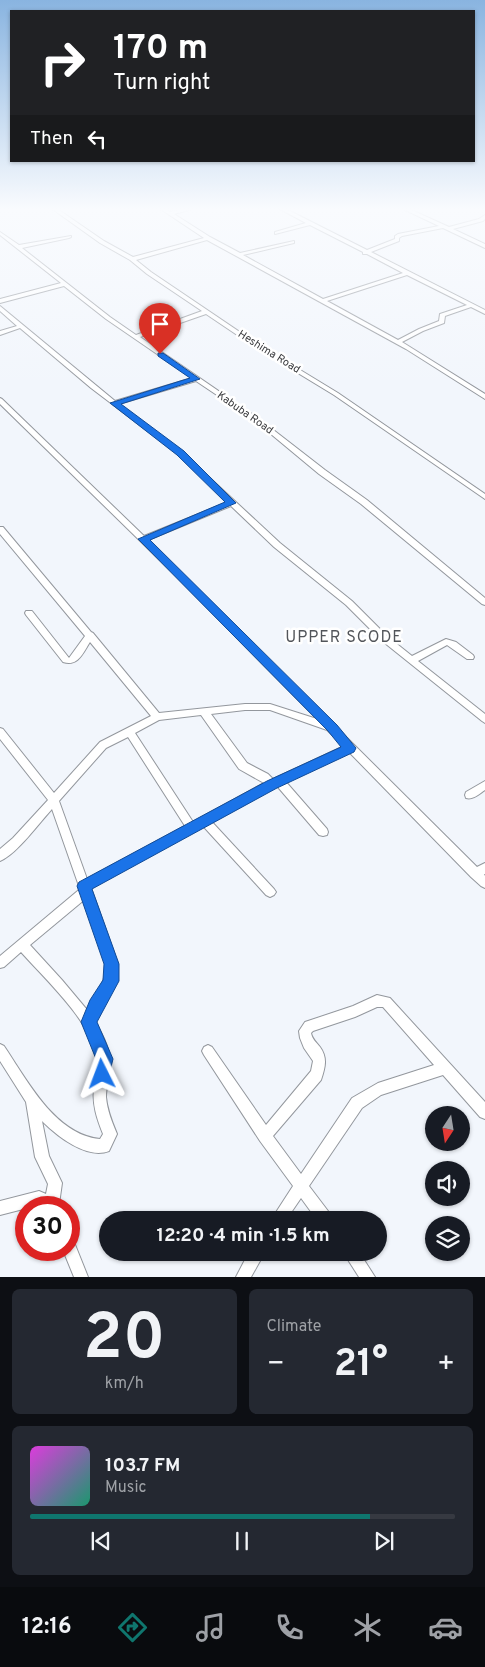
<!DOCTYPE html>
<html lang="en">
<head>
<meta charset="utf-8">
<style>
  :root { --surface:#171b24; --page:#242831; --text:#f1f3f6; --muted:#9ea1a6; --line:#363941; --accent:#0f766e }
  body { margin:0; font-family:Overpass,sans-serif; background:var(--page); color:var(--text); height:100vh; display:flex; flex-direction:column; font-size:19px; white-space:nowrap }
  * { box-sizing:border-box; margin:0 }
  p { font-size:16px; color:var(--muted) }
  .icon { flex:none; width:28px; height:28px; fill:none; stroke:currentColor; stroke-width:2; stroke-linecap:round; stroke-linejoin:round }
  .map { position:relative; height:1277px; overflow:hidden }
  .side { display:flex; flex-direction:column; gap:12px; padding:12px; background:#0d0f14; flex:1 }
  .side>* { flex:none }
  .guide { position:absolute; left:10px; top:10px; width:465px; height:152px; border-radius:0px; box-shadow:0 1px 4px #0004; background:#202124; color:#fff; overflow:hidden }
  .needle { width:32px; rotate:192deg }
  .tools { position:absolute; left:425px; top:1106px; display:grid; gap:10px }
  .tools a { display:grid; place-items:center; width:45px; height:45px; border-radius:50%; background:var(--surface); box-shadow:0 1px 4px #0004; font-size:25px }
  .speed { position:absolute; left:15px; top:1196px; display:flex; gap:10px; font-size:25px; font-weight:700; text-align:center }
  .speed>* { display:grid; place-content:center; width:65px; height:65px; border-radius:50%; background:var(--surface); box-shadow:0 1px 4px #0004; line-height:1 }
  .speed .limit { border:8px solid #d22; background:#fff; color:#111 }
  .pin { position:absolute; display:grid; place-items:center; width:42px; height:42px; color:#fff; margin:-51px -21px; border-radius:50% 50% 50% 0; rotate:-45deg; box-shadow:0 0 5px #0007 }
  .pin .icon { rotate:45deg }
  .me { position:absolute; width:55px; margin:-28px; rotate:357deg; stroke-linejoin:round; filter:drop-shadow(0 0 4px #0008) }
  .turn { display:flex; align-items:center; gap:18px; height:105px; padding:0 20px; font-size:22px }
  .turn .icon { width:65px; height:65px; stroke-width:2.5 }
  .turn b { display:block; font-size:35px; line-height:42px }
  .then { display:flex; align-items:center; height:48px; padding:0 20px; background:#0003; gap:10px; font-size:19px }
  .big { font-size:38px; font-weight:700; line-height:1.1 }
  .side .tile { flex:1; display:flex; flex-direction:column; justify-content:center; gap:8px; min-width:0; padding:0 18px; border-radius:8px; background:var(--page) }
  .side .dial { align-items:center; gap:0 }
  .dial b { font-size:65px; line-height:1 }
  .song { display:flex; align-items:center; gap:15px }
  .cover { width:60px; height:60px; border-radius:8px; background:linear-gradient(135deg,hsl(300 70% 55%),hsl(160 70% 35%)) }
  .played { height:5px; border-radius:2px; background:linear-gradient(90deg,var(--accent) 80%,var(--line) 80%) }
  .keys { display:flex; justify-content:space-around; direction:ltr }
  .heat { display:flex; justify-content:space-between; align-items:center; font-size:28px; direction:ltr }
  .side .tiles { flex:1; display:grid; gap:12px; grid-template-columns:1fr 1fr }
  .tile:last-child { grid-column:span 2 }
  .trip { position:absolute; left:99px; top:1211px; width:288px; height:50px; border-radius:25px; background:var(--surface); box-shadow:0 1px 4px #0004; font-weight:700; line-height:50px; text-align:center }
  .dock { display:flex; height:80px; justify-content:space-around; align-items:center; background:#090b0e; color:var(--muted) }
  .dock .icon { width:35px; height:35px }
  .dock .active { color:var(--accent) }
  .dock b { font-size:22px; color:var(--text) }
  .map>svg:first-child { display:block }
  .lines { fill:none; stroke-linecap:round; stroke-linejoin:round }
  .minor-casing { stroke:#93979d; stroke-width:2 }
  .minor { fill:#fff; fill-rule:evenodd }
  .route { fill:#1a73e8; stroke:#114b97 }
  .labels { text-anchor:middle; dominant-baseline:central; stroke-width:5; stroke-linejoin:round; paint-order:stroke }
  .far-street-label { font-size:11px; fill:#393a3d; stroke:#fff }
  .quarter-label { font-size:16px; letter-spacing:1px; fill:#52555a; stroke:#fff }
</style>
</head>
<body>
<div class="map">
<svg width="485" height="1277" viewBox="0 0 485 1277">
  <rect width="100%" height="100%" fill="#f2f6fc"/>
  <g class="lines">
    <g class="minor-casing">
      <g id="minor">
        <path d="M 51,208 L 56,208 L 104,241 L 133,257 L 204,238 L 159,208 L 164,208 L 170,212 L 187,208 L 196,208 L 174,214 L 210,237 L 240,253 L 294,241 L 294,243 L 243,255 L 323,299 L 403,273 L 367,254 L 363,254 L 363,252 L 310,225 L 275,234 L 275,232 L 306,223 L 278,208 L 284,208 L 367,250 L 395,239 L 395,236 L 398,234 L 439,226 L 401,208 L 407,208 L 449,227 L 479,219 L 485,215 L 485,219 L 483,221 L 453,229 L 485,244 L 485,248 L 443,228 L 402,236 L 399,238 L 399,241 L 371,252 L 485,310 L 485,314 L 471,307 L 445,316 L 444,323 L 423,331 L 402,342 L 485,394 L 485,399 L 406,349 L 207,240 L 136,260 L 151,272 L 256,343 L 338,393 L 485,494 L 485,499 L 334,395 L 252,345 L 206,314 L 140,337 L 258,418 L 325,470 L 367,500 L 485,598 L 485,605 L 482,604 L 361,504 L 319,474 L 254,420 L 196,381 L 119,404 L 182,452 L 280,543 L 352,601 L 387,636 L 412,656 L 446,639 L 456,642 L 473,655 L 474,657 L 473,659 L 467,659 L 447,645 L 418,661 L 485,714 L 485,723 L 482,721 L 381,640 L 346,605 L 274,547 L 231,506 L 148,540 L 477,867 L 485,863 L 485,874 L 484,874 L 485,876 L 485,888 L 481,886 L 471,877 L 349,752 L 286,782 L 327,829 L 328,832 L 327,835 L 323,836 L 319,835 L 277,786 L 212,822 L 274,889 L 276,892 L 274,895 L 270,897 L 266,895 L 203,826 L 91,888 L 118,964 C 118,986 104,1003 95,1022 C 104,1036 112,1053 110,1070 C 109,1079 106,1087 106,1097 C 107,1110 112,1122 117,1134 L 109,1151 C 87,1160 57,1136 42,1121 L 49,1156 L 62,1183 L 59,1204 L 60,1208 L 44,1208 L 39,1205 L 0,1215 L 0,1201 L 39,1191 L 46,1194 L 48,1184 L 35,1157 L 26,1102 L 0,1061 L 0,1044 L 4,1046 C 27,1080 55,1135 100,1139 L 103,1134 C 97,1119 92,1104 94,1089 C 95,1078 99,1068 97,1058 C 92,1022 45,979 21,952 L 4,967 L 0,968 L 0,956 L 80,889 L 52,809 C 40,822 16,855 0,861 L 0,849 L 13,838 L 48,800 L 0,739 L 0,728 L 3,729 L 54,793 L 100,742 L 151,716 L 90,642 C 83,653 78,667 63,662 L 26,615 L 25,613 L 26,611 L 32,611 L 69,658 L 85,636 L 0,534 L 0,527 L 3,527 L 91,632 L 93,633 L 159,713 L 245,704 L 270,704 L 317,719 L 175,575 L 0,404 L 0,398 L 2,399 L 144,536 L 228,502 L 178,454 L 91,388 L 20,328 L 0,335 L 0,331 L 17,326 L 0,311 L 0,306 L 115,401 L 192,378 L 106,319 L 64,286 L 0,303 L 0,299 L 61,283 L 0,235 L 0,232 L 19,245 L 71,236 L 71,237 L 69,238 L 22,248 L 110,317 L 136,335 L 202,311 L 147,274 L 130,260 L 100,243 ZM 407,275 L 467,305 L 440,314 L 439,321 L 419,329 L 398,340 L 327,301 ZM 245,710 L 270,710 L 327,730 L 344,746 L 273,779 L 268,774 L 247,763 L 211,714 ZM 201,715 L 239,769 L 264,783 L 193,822 L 135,733 L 159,720 ZM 128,737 L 185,826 L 87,879 L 59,801 L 106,748 ZM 84,900 L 106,964 C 106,982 96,996 88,1011 L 62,980 L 30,945 Z"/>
        <path d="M 485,781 L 485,790 C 479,794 473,800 466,798 L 465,795 L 466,792 Z"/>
        <path d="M 377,995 L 390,998 L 485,1102 L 485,1119 L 480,1117 L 443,1075 L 381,1095 L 362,1108 L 309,1186 L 331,1215 L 333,1220 L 317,1220 L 301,1198 L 286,1220 L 271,1220 L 293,1186 L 260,1141 L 204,1055 L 202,1051 L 204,1047 L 208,1045 L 212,1047 L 266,1125 L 311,1071 L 313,1061 L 304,1048 L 300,1038 L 299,1031 L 305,1022 L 353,1006 ZM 377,1007 L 383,1007 L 434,1065 L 378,1083 L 352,1098 L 301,1174 L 273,1136 L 321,1080 C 325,1068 328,1058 320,1047 C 316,1042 312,1039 311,1033 L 313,1031 L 355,1017 Z"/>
        <polygon points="69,1240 74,1242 88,1277 74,1277 63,1250 69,1250"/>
        <polygon points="249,1252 265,1252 251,1277 236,1277"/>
        <polygon points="343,1252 359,1252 375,1277 359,1277"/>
      </g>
    </g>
    <use href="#minor" class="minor"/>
  </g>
  <linearGradient id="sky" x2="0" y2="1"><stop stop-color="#89b4e0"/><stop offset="0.54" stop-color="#f9fbfe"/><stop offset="1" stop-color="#f9fbfe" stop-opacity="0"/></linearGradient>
  <rect width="485" height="387" fill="url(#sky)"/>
  <polygon class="route" points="158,353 163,353 200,379 121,404 184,451 236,503 150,540 337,725 356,748 354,752 277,788 92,889 119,964 119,981 97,1022 113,1059 108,1079 102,1082 97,1079 94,1074 96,1059 81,1022 90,1000 103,980 104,964 77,886 79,882 267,781 341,747 328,731 138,539 225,502 177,455 110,403 190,378 158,356"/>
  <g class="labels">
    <g class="far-street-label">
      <text transform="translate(269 352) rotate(32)">Heshima Road</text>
      <text transform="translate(245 413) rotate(35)">Kabuba Road</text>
    </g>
    <g class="quarter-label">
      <text x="344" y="638">UPPER SCODE</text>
    </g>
  </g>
</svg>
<div class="tools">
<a><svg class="needle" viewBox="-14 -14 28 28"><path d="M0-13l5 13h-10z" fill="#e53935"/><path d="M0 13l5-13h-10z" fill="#9ea1a6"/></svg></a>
<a><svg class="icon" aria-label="sound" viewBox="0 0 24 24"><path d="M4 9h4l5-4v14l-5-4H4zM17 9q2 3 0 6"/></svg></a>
<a><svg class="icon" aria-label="layers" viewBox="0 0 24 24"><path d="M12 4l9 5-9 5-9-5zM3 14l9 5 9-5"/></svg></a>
</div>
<div class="speed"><div class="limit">30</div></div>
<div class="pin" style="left:160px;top:354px;background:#d93025"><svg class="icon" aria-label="arrive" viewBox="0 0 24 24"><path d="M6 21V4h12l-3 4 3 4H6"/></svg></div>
<svg class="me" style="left:102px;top:1074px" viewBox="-20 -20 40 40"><path d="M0-17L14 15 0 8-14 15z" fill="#1a73e8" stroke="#fff" stroke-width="4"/></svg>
<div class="trip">12:20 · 4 min · 1.5 km</div>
<div class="guide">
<div class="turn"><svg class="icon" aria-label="right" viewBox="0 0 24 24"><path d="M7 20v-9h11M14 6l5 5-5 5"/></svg><div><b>170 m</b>Turn right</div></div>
<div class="then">Then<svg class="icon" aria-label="left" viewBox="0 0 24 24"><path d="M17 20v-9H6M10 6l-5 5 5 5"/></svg></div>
</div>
</div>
<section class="side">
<div class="tiles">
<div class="tile dial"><b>20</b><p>km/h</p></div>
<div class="tile"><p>Climate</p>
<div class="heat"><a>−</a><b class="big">21°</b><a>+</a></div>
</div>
<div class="tile">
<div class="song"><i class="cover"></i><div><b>103.7 FM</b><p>Music</p></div></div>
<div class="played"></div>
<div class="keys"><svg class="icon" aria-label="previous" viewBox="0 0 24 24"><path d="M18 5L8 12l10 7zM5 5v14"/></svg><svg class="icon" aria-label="pause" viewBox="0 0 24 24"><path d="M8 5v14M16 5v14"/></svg><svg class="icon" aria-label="next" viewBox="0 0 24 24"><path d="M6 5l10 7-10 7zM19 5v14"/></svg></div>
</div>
</div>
</section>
<nav class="dock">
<b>12:16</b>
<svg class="icon active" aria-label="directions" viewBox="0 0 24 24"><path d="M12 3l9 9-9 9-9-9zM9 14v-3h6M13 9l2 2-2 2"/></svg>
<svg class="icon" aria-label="music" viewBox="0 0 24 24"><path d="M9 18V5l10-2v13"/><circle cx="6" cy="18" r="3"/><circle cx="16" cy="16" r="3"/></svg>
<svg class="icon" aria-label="phone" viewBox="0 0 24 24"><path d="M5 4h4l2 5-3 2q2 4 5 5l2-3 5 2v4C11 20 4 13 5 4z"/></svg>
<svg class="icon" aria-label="climate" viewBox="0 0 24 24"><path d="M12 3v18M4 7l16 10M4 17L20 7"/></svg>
<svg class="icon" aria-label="car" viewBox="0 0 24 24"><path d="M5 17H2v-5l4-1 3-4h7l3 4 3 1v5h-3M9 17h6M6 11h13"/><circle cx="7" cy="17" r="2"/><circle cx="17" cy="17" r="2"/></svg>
</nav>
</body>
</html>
